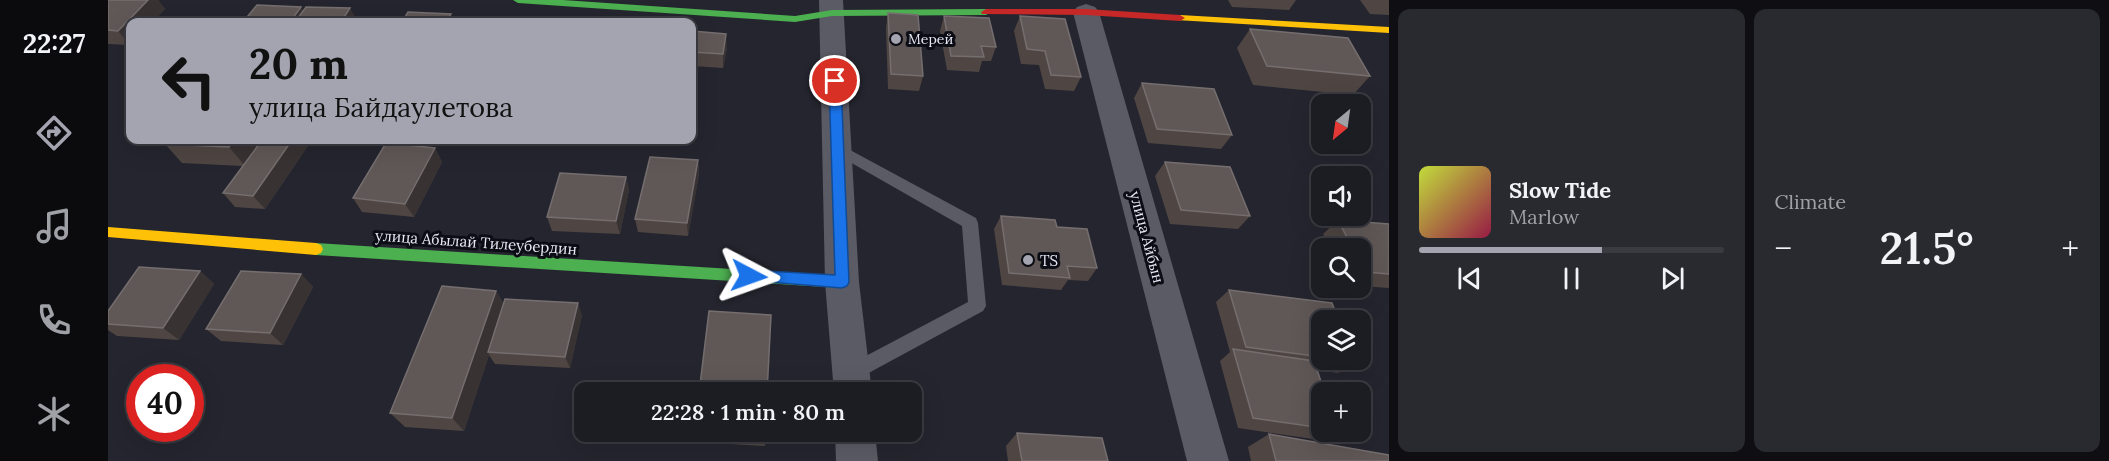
<!DOCTYPE html>
<html lang="en">
<head>
<meta charset="utf-8">
<style>
  :root { --surface:#1c1c23; --page:#292930; --text:#f1f3f6; --muted:#a0a1a6; --line:#3a3a41; --accent:#a3a4b0 }
  body { margin:0; font-family:Lora,serif; background:var(--page); color:var(--text); height:100vh; display:flex; flex-direction:column; font-size:22px; white-space:nowrap }
  * { box-sizing:border-box; margin:0 }
  p { font-size:20px; color:var(--muted) }
  .icon { flex:none; width:33px; height:33px; fill:none; stroke:currentColor; stroke-width:2; stroke-linecap:round; stroke-linejoin:round }
  .map { position:relative; flex:1; overflow:hidden }
  .panel { display:flex; flex-direction:column; gap:9px; padding:9px; background:#0f0f13; width:720px }
  .panel>* { flex:none }
  .guide { position:absolute; left:18px; top:18px; width:570px; height:126px; border-radius:12px; box-shadow:0 6px 24px #0002,0 0 0 2px var(--line); background:#a3a4b0; color:#111; overflow:hidden }
  .needle { width:39px; rotate:209deg }
  .controls { position:absolute; left:1203px; top:94px; display:grid; gap:12px }
  .controls a { display:grid; place-items:center; width:60px; height:60px; border-radius:12px; background:var(--surface); box-shadow:0 6px 24px #0002,0 0 0 2px var(--line); font-size:30px }
  .speed { position:absolute; left:18px; top:364px; display:flex; gap:12px; font-size:30px; font-weight:700; text-align:center }
  .speed>* { display:grid; place-content:center; width:78px; height:78px; border-radius:50%; background:var(--surface); box-shadow:0 6px 24px #0002,0 0 0 2px var(--line); line-height:1 }
  .speed .limit { border:9px solid #d22; background:#fff; color:#111 }
  .pin { position:absolute; display:grid; place-items:center; width:51px; height:51px; color:#fff; margin:-26px; border:3px solid #fff; border-radius:50%; box-shadow:0 2px 6px #0007 }
  .me { position:absolute; width:66px; margin:-33px; rotate:94deg; stroke-linejoin:round; filter:drop-shadow(0 0 4px #0008) }
  .turn { display:flex; align-items:center; gap:21px; height:126px; padding:0 24px; font-size:27px }
  .turn .icon { width:78px; height:78px; stroke-width:2.5 }
  .turn b { display:block; font-size:42px; line-height:51px }
  .big { font-size:45px; font-weight:600; line-height:1.1 }
  .panel .widget { flex:1; display:flex; flex-direction:column; justify-content:center; gap:9px; min-width:0; padding:0 21px; border-radius:12px; background:var(--page) }
  .song { display:flex; align-items:center; gap:18px }
  .cover { width:72px; height:72px; border-radius:9px; background:linear-gradient(135deg,hsl(70 70% 55%),hsl(340 70% 35%)) }
  .played { height:6px; border-radius:3px; background:linear-gradient(90deg,var(--accent) 60%,var(--line) 60%) }
  .keys { display:flex; justify-content:space-around; direction:ltr }
  .heat { display:flex; justify-content:space-between; align-items:center; font-size:33px; direction:ltr }
  .panel .tiles { flex:1; display:grid; gap:9px; grid-template-columns:repeat(2,1fr) }
  .trip { position:absolute; left:466px; top:382px; width:348px; height:60px; border-radius:12px; background:var(--surface); box-shadow:0 6px 24px #0002,0 0 0 2px var(--line); font-weight:600; line-height:60px; text-align:center }
  main { display:flex; flex:1; min-height:0 }
  .tab-bar { display:flex; flex-direction:column; width:108px; justify-content:space-around; align-items:center; background:#0b0b0e; color:var(--muted) }
  .tab-bar .icon { width:42px; height:42px }
  .tab-bar .selected { color:var(--accent) }
  .tab-bar b { font-size:27px; color:var(--text) }
  .map>svg:first-child { display:block }
  .lines { fill:none; stroke-linecap:round; stroke-linejoin:round }
  .lane { fill:#5a5b64; fill-rule:evenodd }
  .street { fill:#5a5b64; fill-rule:evenodd }
  .fast { fill:#4caf50; fill-rule:evenodd }
  .slow { fill:#ffc107; fill-rule:evenodd }
  .jam { fill:#c62828; fill-rule:evenodd }
  .wall { fill:#4f4643 }
  .shaded-wall { fill:#383233 }
  .building { fill:#605856; stroke:#756e6f; stroke-width:1.5 }
  .route { fill:#1a73e8; stroke:#114b97; stroke-width:1.5 }
  .poi-dot { fill:#a3a4b0; stroke:#0b0c14; stroke-width:2 }
  .labels { text-anchor:middle; dominant-baseline:central; stroke-width:6; stroke-linejoin:round; paint-order:stroke }
  .far-poi-label { font-size:14px; fill:#e7e8f5; stroke:#0b0c14; text-anchor:start }
  .street-label { font-size:15px; fill:#e7e8f5; stroke:#0b0c14 }
  .poi-label { font-size:15px; fill:#e7e8f5; stroke:#0b0c14; text-anchor:start }
</style>
</head>
<body>
<main>
<nav class="tab-bar">
<b>22:27</b>
<svg class="icon selected" aria-label="directions" viewBox="0 0 24 24"><path d="M12 3l9 9-9 9-9-9zM9 14v-3h6M13 9l2 2-2 2"/></svg>
<svg class="icon" aria-label="music" viewBox="0 0 24 24"><path d="M9 18V5l10-2v13"/><circle cx="6" cy="18" r="3"/><circle cx="16" cy="16" r="3"/></svg>
<svg class="icon" aria-label="phone" viewBox="0 0 24 24"><path d="M5 4h4l2 5-3 2q2 4 5 5l2-3 5 2v4C11 20 4 13 5 4z"/></svg>
<svg class="icon" aria-label="climate" viewBox="0 0 24 24"><path d="M12 3v18M4 7l16 10M4 17L20 7"/></svg>
</nav>
<div class="map">
<svg width="1281" height="461" viewBox="0 0 1281 461">
  <rect width="100%" height="100%" fill="#25252f"/>
  <g class="lines">
    <polygon class="lane" points="731,144 868,218 870,223 878,306 875,311 744,382 737,379 734,373 737,367 860,302 854,226 726,153 723,149 726,145"/>
    <g class="street">
      <polygon points="711,0 735,0 751,282 764,393 726,393 717,282"/>
      <polygon points="978,4 987,7 991,12 1121,461 1079,461 965,12 969,7"/>
      <polygon points="727,432 767,432 770,461 728,461"/>
    </g>
    <g class="fast">
      <polygon points="405,0 455,0 687,16 724,10 878,9 883,12 878,15 724,16 687,22 410,3"/>
      <polygon points="208,243 734,276 739,278 741,282 739,286 734,288 208,255 203,253 201,249 203,245"/>
    </g>
    <g class="slow">
      <polygon points="1072,15 1281,27 1281,33 1068,20 1068,16"/>
      <polygon points="0,227 208,243 213,245 215,249 213,253 208,255 0,237"/>
    </g>
    <polygon class="jam" points="878,9 978,9 1072,15 1077,18 1072,21 978,15 874,14 873,12"/>
  </g>
  <g class="wall">
    <polygon points="0,0 50,0 57,9 44,22 22,22 22,45 0,44"/>
    <polygon points="1120,0 1188,0 1181,10 1124,7"/>
    <polygon points="1252,0 1281,0 1281,15 1262,14"/>
    <polygon points="780,13 815,76 811,91 780,89 778,28"/>
    <polygon points="836,16 888,47 883,61 874,61 871,72 839,70 832,31"/>
    <polygon points="912,16 973,77 966,91 937,89 931,65 913,64 906,31"/>
    <polygon points="1142,29 1262,76 1245,95 1145,85 1129,48"/>
    <polygon points="584,31 619,48 615,68 584,66"/>
    <polygon points="1034,83 1124,135 1113,149 1040,143 1026,98"/>
    <polygon points="59,140 204,140 157,209 127,207 115,193 135,166 74,163 57,144 60,140"/>
    <polygon points="327,148 334,162 306,217 254,212 245,198"/>
    <polygon points="590,160 591,174 580,236 530,232 527,219"/>
    <polygon points="1057,162 1142,216 1130,229 1062,224 1047,176"/>
    <polygon points="518,177 521,190 512,234 444,231 439,217"/>
    <polygon points="893,216 949,227 989,268 980,281 960,280 953,290 894,285 886,229"/>
    <polygon points="1230,220 1281,224 1281,288 1252,286 1252,249 1223,249 1215,234"/>
    <polygon points="92,271 106,284 71,340 9,336 0,330 0,311"/>
    <polygon points="193,274 205,287 175,345 113,341 98,329"/>
    <polygon points="1121,290 1214,321 1214,360 1246,360 1247,362 1230,373 1209,370 1214,393 1214,432 1227,432 1212,440 1130,428 1112,361 1122,352 1108,302"/>
    <polygon points="388,291 395,303 474,315 462,368 387,364 381,355 356,431 297,427 282,413"/>
    <polygon points="588,432 657,432 657,446 589,442"/>
    <polygon points="909,433 1000,461 900,461 898,446"/>
    <polygon points="1161,434 1281,461 1143,461 1140,447"/>
  </g>
  <g class="shaded-wall">
    <polygon points="40,0 50,0 57,9 44,22 22,22 22,45 10,31"/>
    <polygon points="193,7 202,21 201,22 182,22"/>
    <polygon points="242,8 250,22 233,22"/>
    <polygon points="343,14 346,22 338,22"/>
    <polygon points="618,34 619,48 615,68 615,54"/>
    <polygon points="126,140 154,140 137,166 121,147"/>
    <polygon points="184,140 204,140 157,209 145,196"/>
    <polygon points="327,148 334,162 306,217 297,204"/>
    <polygon points="590,160 591,174 580,236 579,223"/>
    <polygon points="518,177 521,190 512,234 508,221"/>
    <polygon points="92,271 106,284 71,340 55,328"/>
    <polygon points="193,274 205,287 175,345 162,333"/>
    <polygon points="388,291 397,307 380,352 381,355 356,431 344,418"/>
    <polygon points="470,303 474,315 462,368 457,357"/>
  </g>
  <g class="building">
    <polygon points="0,0 40,0 10,31 0,30"/>
    <polygon points="149,5 193,7 182,22 135,22"/>
    <polygon points="198,7 242,8 233,22 187,22"/>
    <polygon points="300,12 343,14 338,22 294,22"/>
    <polygon points="780,13 810,15 815,76 783,74"/>
    <polygon points="836,16 881,18 888,47 873,46 876,57 843,56"/>
    <polygon points="912,16 957,19 973,77 943,75 937,51 919,49"/>
    <polygon points="375,21 417,22 374,22"/>
    <polygon points="1142,29 1240,38 1262,76 1159,66"/>
    <polygon points="584,31 618,34 615,54 584,52"/>
    <polygon points="1034,83 1106,89 1124,135 1049,129"/>
    <polygon points="61,140 126,140 121,147 57,144"/>
    <polygon points="154,140 184,140 145,196 115,193"/>
    <polygon points="278,143 327,148 297,204 245,198"/>
    <polygon points="542,157 590,160 579,223 527,219"/>
    <polygon points="1057,162 1122,167 1142,216 1073,210"/>
    <polygon points="452,173 518,177 508,221 439,217"/>
    <polygon points="893,216 947,220 949,227 979,229 989,268 959,266 962,278 901,273"/>
    <polygon points="1230,220 1281,224 1281,274 1257,272 1252,263 1252,249 1245,249"/>
    <polygon points="31,267 92,271 55,328 0,324 0,311"/>
    <polygon points="133,271 193,274 162,333 98,329"/>
    <polygon points="334,286 388,291 344,418 282,413"/>
    <polygon points="1121,290 1224,303 1231,321 1214,321 1214,357 1138,347"/>
    <polygon points="397,299 470,303 457,357 380,352"/>
    <polygon points="601,311 663,315 659,393 591,393"/>
    <polygon points="1125,349 1206,361 1217,393 1214,393 1214,428 1145,418"/>
    <polygon points="1233,360 1246,360 1247,362"/>
    <polygon points="909,433 994,438 1000,461 914,461"/>
    <polygon points="1161,434 1281,455 1281,461 1168,461"/>
  </g>
  <polygon class="route" points="727,77 733,81 741,282 739,286 734,288 636,280 634,276 636,272 641,270 727,275 721,81"/>
  <g class="poi-dot">
    <circle cx="788" cy="39" r="6"/>
    <circle cx="920" cy="260" r="6"/>
  </g>
  <g class="labels">
    <g class="far-poi-label">
      <text x="800" y="39">Мерей</text>
    </g>
    <g class="street-label">
      <text transform="translate(1039 237) rotate(75)">улица Айбын</text>
      <text transform="translate(368 242) rotate(4)">улица Абылай Тилеубердин</text>
    </g>
    <g class="poi-label">
      <text x="932" y="260">TS</text>
    </g>
  </g>
</svg>
<div class="controls">
<a><svg class="needle" viewBox="-14 -14 28 28"><path d="M0-13l5 13h-10z" fill="#e53935"/><path d="M0 13l5-13h-10z" fill="#a0a1a6"/></svg></a>
<a><svg class="icon" aria-label="sound" viewBox="0 0 24 24"><path d="M4 9h4l5-4v14l-5-4H4zM17 9q2 3 0 6"/></svg></a>
<a><svg class="icon" aria-label="search" viewBox="0 0 24 24"><circle cx="10" cy="10" r="6"/><path d="M15 15l6 6"/></svg></a>
<a><svg class="icon" aria-label="layers" viewBox="0 0 24 24"><path d="M12 4l9 5-9 5-9-5zM3 14l9 5 9-5"/></svg></a>
<a>+</a>
</div>
<div class="speed"><div class="limit">40</div></div>
<div class="pin" style="left:727px;top:81px;background:#d93025"><svg class="icon" aria-label="arrive" viewBox="0 0 24 24"><path d="M6 21V4h12l-3 4 3 4H6"/></svg></div>
<svg class="me" style="left:641px;top:276px" viewBox="-20 -20 40 40"><path d="M0-17L14 15 0 8-14 15z" fill="#1a73e8" stroke="#fff" stroke-width="4"/></svg>
<div class="trip">22:28 · 1 min · 80 m</div>
<div class="guide">
<div class="turn"><svg class="icon" aria-label="left" viewBox="0 0 24 24"><path d="M17 20v-9H6M10 6l-5 5 5 5"/></svg><div><b>20 m</b>улица Байдаулетова</div></div>
</div>
</div>
<section class="panel">
<div class="tiles">
<div class="widget">
<div class="song"><i class="cover"></i><div><b>Slow Tide</b><p>Marlow</p></div></div>
<div class="played"></div>
<div class="keys"><svg class="icon" aria-label="previous" viewBox="0 0 24 24"><path d="M18 5L8 12l10 7zM5 5v14"/></svg><svg class="icon" aria-label="pause" viewBox="0 0 24 24"><path d="M8 5v14M16 5v14"/></svg><svg class="icon" aria-label="next" viewBox="0 0 24 24"><path d="M6 5l10 7-10 7zM19 5v14"/></svg></div>
</div>
<div class="widget"><p>Climate</p>
<div class="heat"><a>−</a><b class="big">21.5°</b><a>+</a></div>
</div>
</div>
</section>
</main>
</body>
</html>
